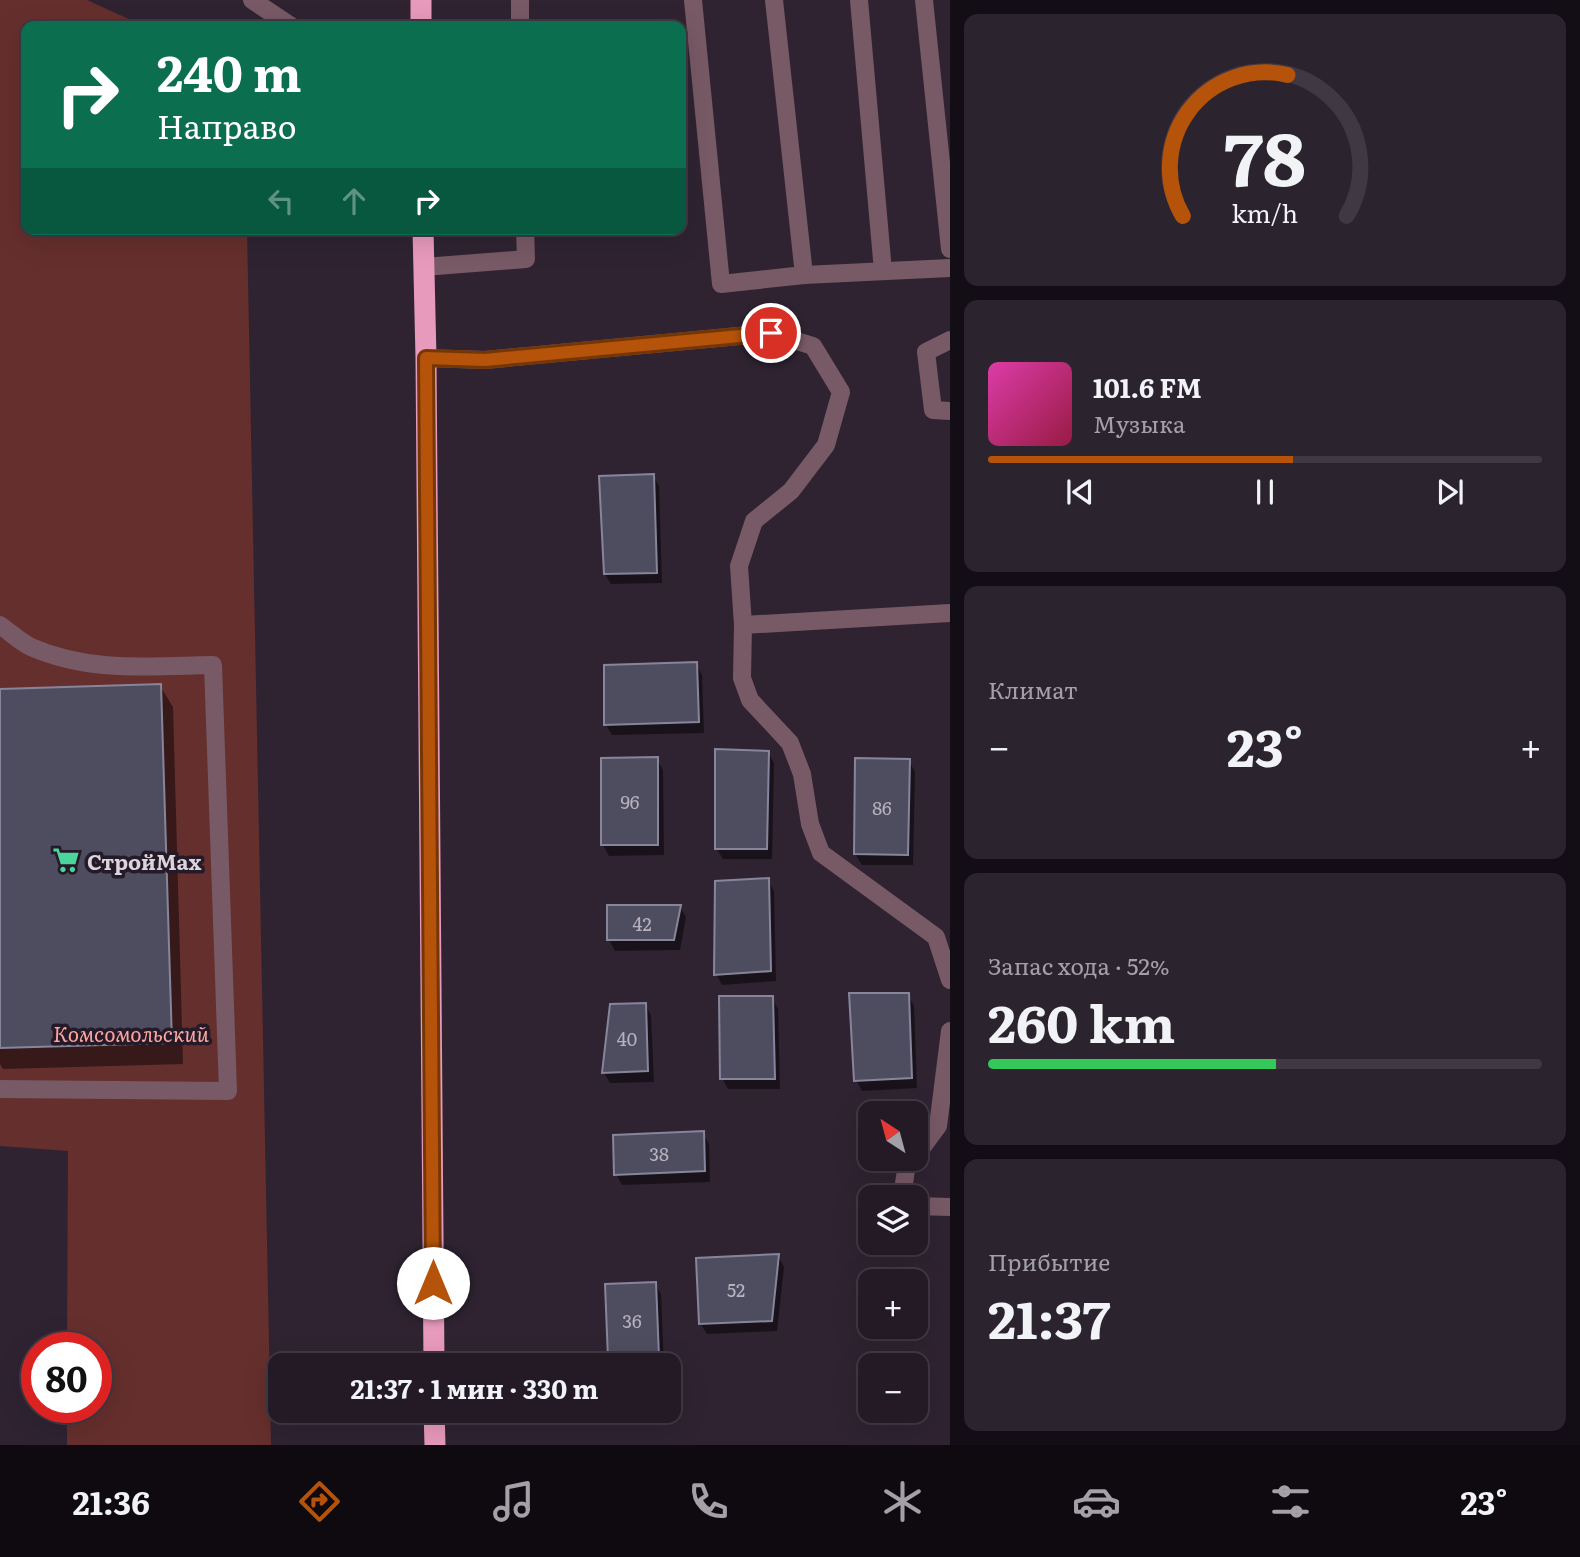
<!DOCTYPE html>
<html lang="ru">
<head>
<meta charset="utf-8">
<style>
  :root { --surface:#231a26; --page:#2b232e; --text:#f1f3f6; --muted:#a3a1a7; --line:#403843; --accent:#b45309 }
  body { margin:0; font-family:Literata,serif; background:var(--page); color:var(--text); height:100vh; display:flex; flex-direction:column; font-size:26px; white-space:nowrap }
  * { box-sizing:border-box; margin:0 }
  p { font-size:23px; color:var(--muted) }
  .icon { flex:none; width:38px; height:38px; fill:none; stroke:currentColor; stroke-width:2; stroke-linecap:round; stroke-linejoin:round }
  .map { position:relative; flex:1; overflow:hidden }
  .panel { display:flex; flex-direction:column; gap:14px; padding:14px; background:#130e15; width:630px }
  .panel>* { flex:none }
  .hud { position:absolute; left:21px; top:21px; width:665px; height:214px; border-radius:14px; box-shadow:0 7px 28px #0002,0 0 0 2px var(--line); background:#0b6e4f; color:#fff; overflow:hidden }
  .needle { width:46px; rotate:324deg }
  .buttons { position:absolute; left:858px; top:1101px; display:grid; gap:14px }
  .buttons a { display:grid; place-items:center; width:70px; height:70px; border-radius:14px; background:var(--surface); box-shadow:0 7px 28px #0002,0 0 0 2px var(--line); font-size:35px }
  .speed { position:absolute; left:21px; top:1332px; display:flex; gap:14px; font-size:35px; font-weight:700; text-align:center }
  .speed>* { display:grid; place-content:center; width:91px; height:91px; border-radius:50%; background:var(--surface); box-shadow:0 7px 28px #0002,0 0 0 2px var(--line); line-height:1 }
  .speed .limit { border:10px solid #d22; background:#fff; color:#111 }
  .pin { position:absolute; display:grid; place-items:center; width:60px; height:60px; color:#fff; margin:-30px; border:4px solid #fff; border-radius:50%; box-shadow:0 2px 7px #0007 }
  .me { position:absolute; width:77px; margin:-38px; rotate:0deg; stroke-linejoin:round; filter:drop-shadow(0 0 5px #0008) }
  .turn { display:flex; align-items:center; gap:24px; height:147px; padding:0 21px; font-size:32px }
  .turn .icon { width:91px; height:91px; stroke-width:2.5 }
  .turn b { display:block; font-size:49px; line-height:60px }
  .lanes { display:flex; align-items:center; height:66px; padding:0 21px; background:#0003; justify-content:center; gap:35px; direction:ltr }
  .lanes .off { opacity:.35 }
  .big { font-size:52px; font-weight:700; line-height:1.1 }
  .panel .widget { flex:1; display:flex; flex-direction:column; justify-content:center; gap:10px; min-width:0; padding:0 24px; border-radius:14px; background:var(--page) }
  .panel .dial { align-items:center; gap:0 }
  .dial svg { height:182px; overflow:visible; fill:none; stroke:var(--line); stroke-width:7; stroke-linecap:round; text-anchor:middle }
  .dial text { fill:var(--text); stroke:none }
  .song { display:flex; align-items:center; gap:21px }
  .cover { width:84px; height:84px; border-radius:10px; background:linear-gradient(135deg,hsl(320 70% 55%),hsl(340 70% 35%)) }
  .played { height:7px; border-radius:4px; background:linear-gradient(90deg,var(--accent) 55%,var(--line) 55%) }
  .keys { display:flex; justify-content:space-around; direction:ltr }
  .heat { display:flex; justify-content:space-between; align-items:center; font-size:38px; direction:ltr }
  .charge { height:10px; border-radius:5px; background:linear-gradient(90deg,#34c759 52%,var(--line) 0) }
  .trip { position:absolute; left:268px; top:1353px; width:413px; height:70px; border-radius:14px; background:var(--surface); box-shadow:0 7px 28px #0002,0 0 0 2px var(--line); font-weight:700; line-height:70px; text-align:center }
  .tab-bar { display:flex; height:112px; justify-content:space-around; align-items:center; background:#0e0a0f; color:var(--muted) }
  .tab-bar .icon { width:49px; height:49px }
  .tab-bar .on { color:var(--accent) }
  .tab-bar b { font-size:32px; color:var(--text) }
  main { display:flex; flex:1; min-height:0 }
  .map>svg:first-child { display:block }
  .green { fill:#652f2d }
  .shadow { fill:#0007 }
  .building { fill:#4e4d60; stroke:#87859b; stroke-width:2 }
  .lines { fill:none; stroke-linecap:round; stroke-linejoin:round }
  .minor { stroke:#785966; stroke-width:18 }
  .highway { stroke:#e89abc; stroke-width:21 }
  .route-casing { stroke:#753606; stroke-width:18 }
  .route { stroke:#b45309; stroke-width:12 }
  .labels { text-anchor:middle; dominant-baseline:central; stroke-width:7; stroke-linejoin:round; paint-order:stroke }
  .number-label { font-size:18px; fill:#b8b2be }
  .poi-label { font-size:21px; font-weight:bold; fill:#dcd4dd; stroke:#251a28; text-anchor:start }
  .park-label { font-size:21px; font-style:italic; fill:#fda59f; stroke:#251a28 }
</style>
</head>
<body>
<main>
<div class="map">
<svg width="950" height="1445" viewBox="0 0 950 1445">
  <rect width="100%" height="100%" fill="#2f2332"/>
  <polygon class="green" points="0,0 87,0 144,26 26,26 26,229 247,229 271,1445 67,1445 67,1407 96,1407 96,1348 67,1347 68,1151 0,1146"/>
  <g class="shadow">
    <polygon points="653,476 659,486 662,583 611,584 605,574"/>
    <polygon points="696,664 702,675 704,733 612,735 606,725"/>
    <polygon points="160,686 173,707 183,1064 3,1069 0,1064 0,691"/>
    <polygon points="768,752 774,763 772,859 723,859 716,848"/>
    <polygon points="657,759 663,770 664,855 609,856 603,845"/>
    <polygon points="909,761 915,772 913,865 862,865 855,854"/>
    <polygon points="768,880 774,891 776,981 722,985 716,974"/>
    <polygon points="680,907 686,917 680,950 615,951 609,940"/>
    <polygon points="908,995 914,1006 917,1088 862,1091 856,1080"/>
    <polygon points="772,998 778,1009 780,1089 728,1089 722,1078"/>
    <polygon points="645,1004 651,1015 654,1082 610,1083 604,1073"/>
    <polygon points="703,1133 709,1144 710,1182 622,1185 616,1174"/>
    <polygon points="778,1256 784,1267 777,1331 707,1334 700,1323"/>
    <polygon points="655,1284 661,1294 664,1365 613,1365 609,1358"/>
  </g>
  <g class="building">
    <polygon points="654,474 657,573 604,574 599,476"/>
    <polygon points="697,662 699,722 604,725 604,665"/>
    <polygon points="161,684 172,1043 0,1048 0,689"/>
    <polygon points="715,749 769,751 767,849 715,849"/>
    <polygon points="658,757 658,845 601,845 601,758"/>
    <polygon points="855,758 910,759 908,855 854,854"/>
    <polygon points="769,878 771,971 714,975 715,881"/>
    <polygon points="607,905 681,905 674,940 607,940"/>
    <polygon points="849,993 909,993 912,1078 854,1081"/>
    <polygon points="719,996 773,996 775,1079 720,1079"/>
    <polygon points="646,1003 648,1071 602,1073 610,1004"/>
    <polygon points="704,1131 705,1171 614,1175 613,1135"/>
    <polygon points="779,1254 772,1321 699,1324 696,1258"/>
    <polygon points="656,1282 659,1357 608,1359 605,1284"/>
  </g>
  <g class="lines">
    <g class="minor">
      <polyline points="252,0 291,26"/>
      <polyline points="520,0 520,26"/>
      <polyline points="693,0 721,284 804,275 950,268"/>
      <polyline points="774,0 804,275"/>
      <polyline points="859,0 883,271"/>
      <polyline points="924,0 950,249"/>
      <polyline points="424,267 526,259 525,229"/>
      <polyline points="950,340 926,352 933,410 950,411"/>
      <polyline points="426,358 485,360 771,333 813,346 841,392 826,445 791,491 754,521 739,566 743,625 742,678 750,700 790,743 802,774 810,824 821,853 936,937 950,980"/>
      <path d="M 0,625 C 10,632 20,642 31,647 C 90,673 151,666 213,665 L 228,1091 L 0,1089"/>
      <polyline points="743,625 950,613"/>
      <polyline points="915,1157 938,1126 950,1031"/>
      <polyline points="902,1197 906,1170 914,1158"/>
      <polyline points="915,1206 950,1207"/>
    </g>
    <g class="highway">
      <polyline points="421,0 421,26"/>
      <polyline points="423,229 426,358 434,1365"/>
      <polyline points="434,1410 435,1445"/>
    </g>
  </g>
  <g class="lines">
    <g class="route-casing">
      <polyline id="route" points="433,1283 426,358 485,360 771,333"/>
    </g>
    <use href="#route" class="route"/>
  </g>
  <defs>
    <g id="supermarket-bare" transform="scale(2.1)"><path d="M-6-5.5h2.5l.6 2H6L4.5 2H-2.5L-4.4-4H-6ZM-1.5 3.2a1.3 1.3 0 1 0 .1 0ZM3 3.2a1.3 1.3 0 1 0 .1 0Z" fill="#4bd49b" stroke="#251a28" stroke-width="2.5" paint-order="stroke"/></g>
  </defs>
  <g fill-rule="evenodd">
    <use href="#supermarket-bare" x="66" y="860"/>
  </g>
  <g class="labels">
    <g class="number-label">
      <text x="630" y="801">96</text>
      <text x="882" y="807">86</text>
      <text x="642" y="923">42</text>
      <text x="627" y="1038">40</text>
      <text x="659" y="1153">38</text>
      <text x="736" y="1289">52</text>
      <text x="632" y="1320">36</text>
    </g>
    <g class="poi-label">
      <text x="87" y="860">СтройMax</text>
    </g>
    <g class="park-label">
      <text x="131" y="1032">Комсомольский</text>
    </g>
  </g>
</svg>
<div class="buttons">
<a><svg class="needle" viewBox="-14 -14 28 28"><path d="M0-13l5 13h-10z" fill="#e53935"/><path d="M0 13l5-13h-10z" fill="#a3a1a7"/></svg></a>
<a><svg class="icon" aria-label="layers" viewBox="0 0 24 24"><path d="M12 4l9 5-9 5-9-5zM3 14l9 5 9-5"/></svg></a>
<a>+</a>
<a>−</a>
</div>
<div class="speed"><div class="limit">80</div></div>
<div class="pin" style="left:771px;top:333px;background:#d93025"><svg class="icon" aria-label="arrive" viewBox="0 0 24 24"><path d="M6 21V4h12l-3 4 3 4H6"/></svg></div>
<svg class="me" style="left:433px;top:1283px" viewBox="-20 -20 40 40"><circle r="19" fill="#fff"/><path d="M0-13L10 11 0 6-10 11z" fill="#b45309"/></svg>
<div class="trip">21:37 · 1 мин · 330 m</div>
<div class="hud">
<div class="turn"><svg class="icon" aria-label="right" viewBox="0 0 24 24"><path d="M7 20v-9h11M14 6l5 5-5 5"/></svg><div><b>240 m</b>Направо</div></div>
<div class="lanes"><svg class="icon off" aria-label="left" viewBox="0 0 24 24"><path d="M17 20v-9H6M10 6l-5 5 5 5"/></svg><svg class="icon off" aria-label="ahead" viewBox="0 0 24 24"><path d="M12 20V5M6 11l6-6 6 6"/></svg><svg class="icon" aria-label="right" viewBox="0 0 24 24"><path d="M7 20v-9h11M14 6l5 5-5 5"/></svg></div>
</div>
</div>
<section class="panel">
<div class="widget dial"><svg viewBox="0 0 100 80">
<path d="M14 69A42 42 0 1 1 86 69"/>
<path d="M14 69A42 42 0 0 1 60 7" stroke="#b45309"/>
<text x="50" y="56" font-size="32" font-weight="700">78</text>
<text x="50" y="72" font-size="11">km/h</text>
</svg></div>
<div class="widget">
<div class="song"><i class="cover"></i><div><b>101.6 FM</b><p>Музыка</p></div></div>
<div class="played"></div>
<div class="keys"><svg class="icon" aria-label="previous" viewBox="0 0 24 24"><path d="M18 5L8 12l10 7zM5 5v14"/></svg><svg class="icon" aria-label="pause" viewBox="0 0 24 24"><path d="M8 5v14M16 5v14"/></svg><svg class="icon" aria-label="next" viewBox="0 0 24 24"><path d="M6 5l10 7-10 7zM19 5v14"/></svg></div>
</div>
<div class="widget"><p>Климат</p>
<div class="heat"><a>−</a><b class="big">23°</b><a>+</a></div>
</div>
<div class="widget"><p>Запас хода · 52%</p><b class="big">260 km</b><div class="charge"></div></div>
<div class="widget"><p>Прибытие</p><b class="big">21:37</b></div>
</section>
</main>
<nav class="tab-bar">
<b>21:36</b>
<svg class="icon on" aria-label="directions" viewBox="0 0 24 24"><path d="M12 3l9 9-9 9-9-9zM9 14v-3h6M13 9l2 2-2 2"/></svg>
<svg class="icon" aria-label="music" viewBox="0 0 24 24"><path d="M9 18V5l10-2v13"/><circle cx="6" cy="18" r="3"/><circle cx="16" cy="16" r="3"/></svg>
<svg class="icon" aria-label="phone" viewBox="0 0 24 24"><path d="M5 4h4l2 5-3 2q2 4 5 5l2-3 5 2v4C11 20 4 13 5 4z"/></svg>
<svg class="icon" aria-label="climate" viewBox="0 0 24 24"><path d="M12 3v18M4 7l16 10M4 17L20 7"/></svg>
<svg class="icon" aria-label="car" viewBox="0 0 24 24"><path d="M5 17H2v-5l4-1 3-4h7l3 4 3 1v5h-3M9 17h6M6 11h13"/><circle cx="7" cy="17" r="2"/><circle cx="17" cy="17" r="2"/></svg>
<svg class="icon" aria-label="filters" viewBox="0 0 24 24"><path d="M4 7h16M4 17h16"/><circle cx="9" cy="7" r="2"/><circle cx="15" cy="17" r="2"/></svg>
<b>23°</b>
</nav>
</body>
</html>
